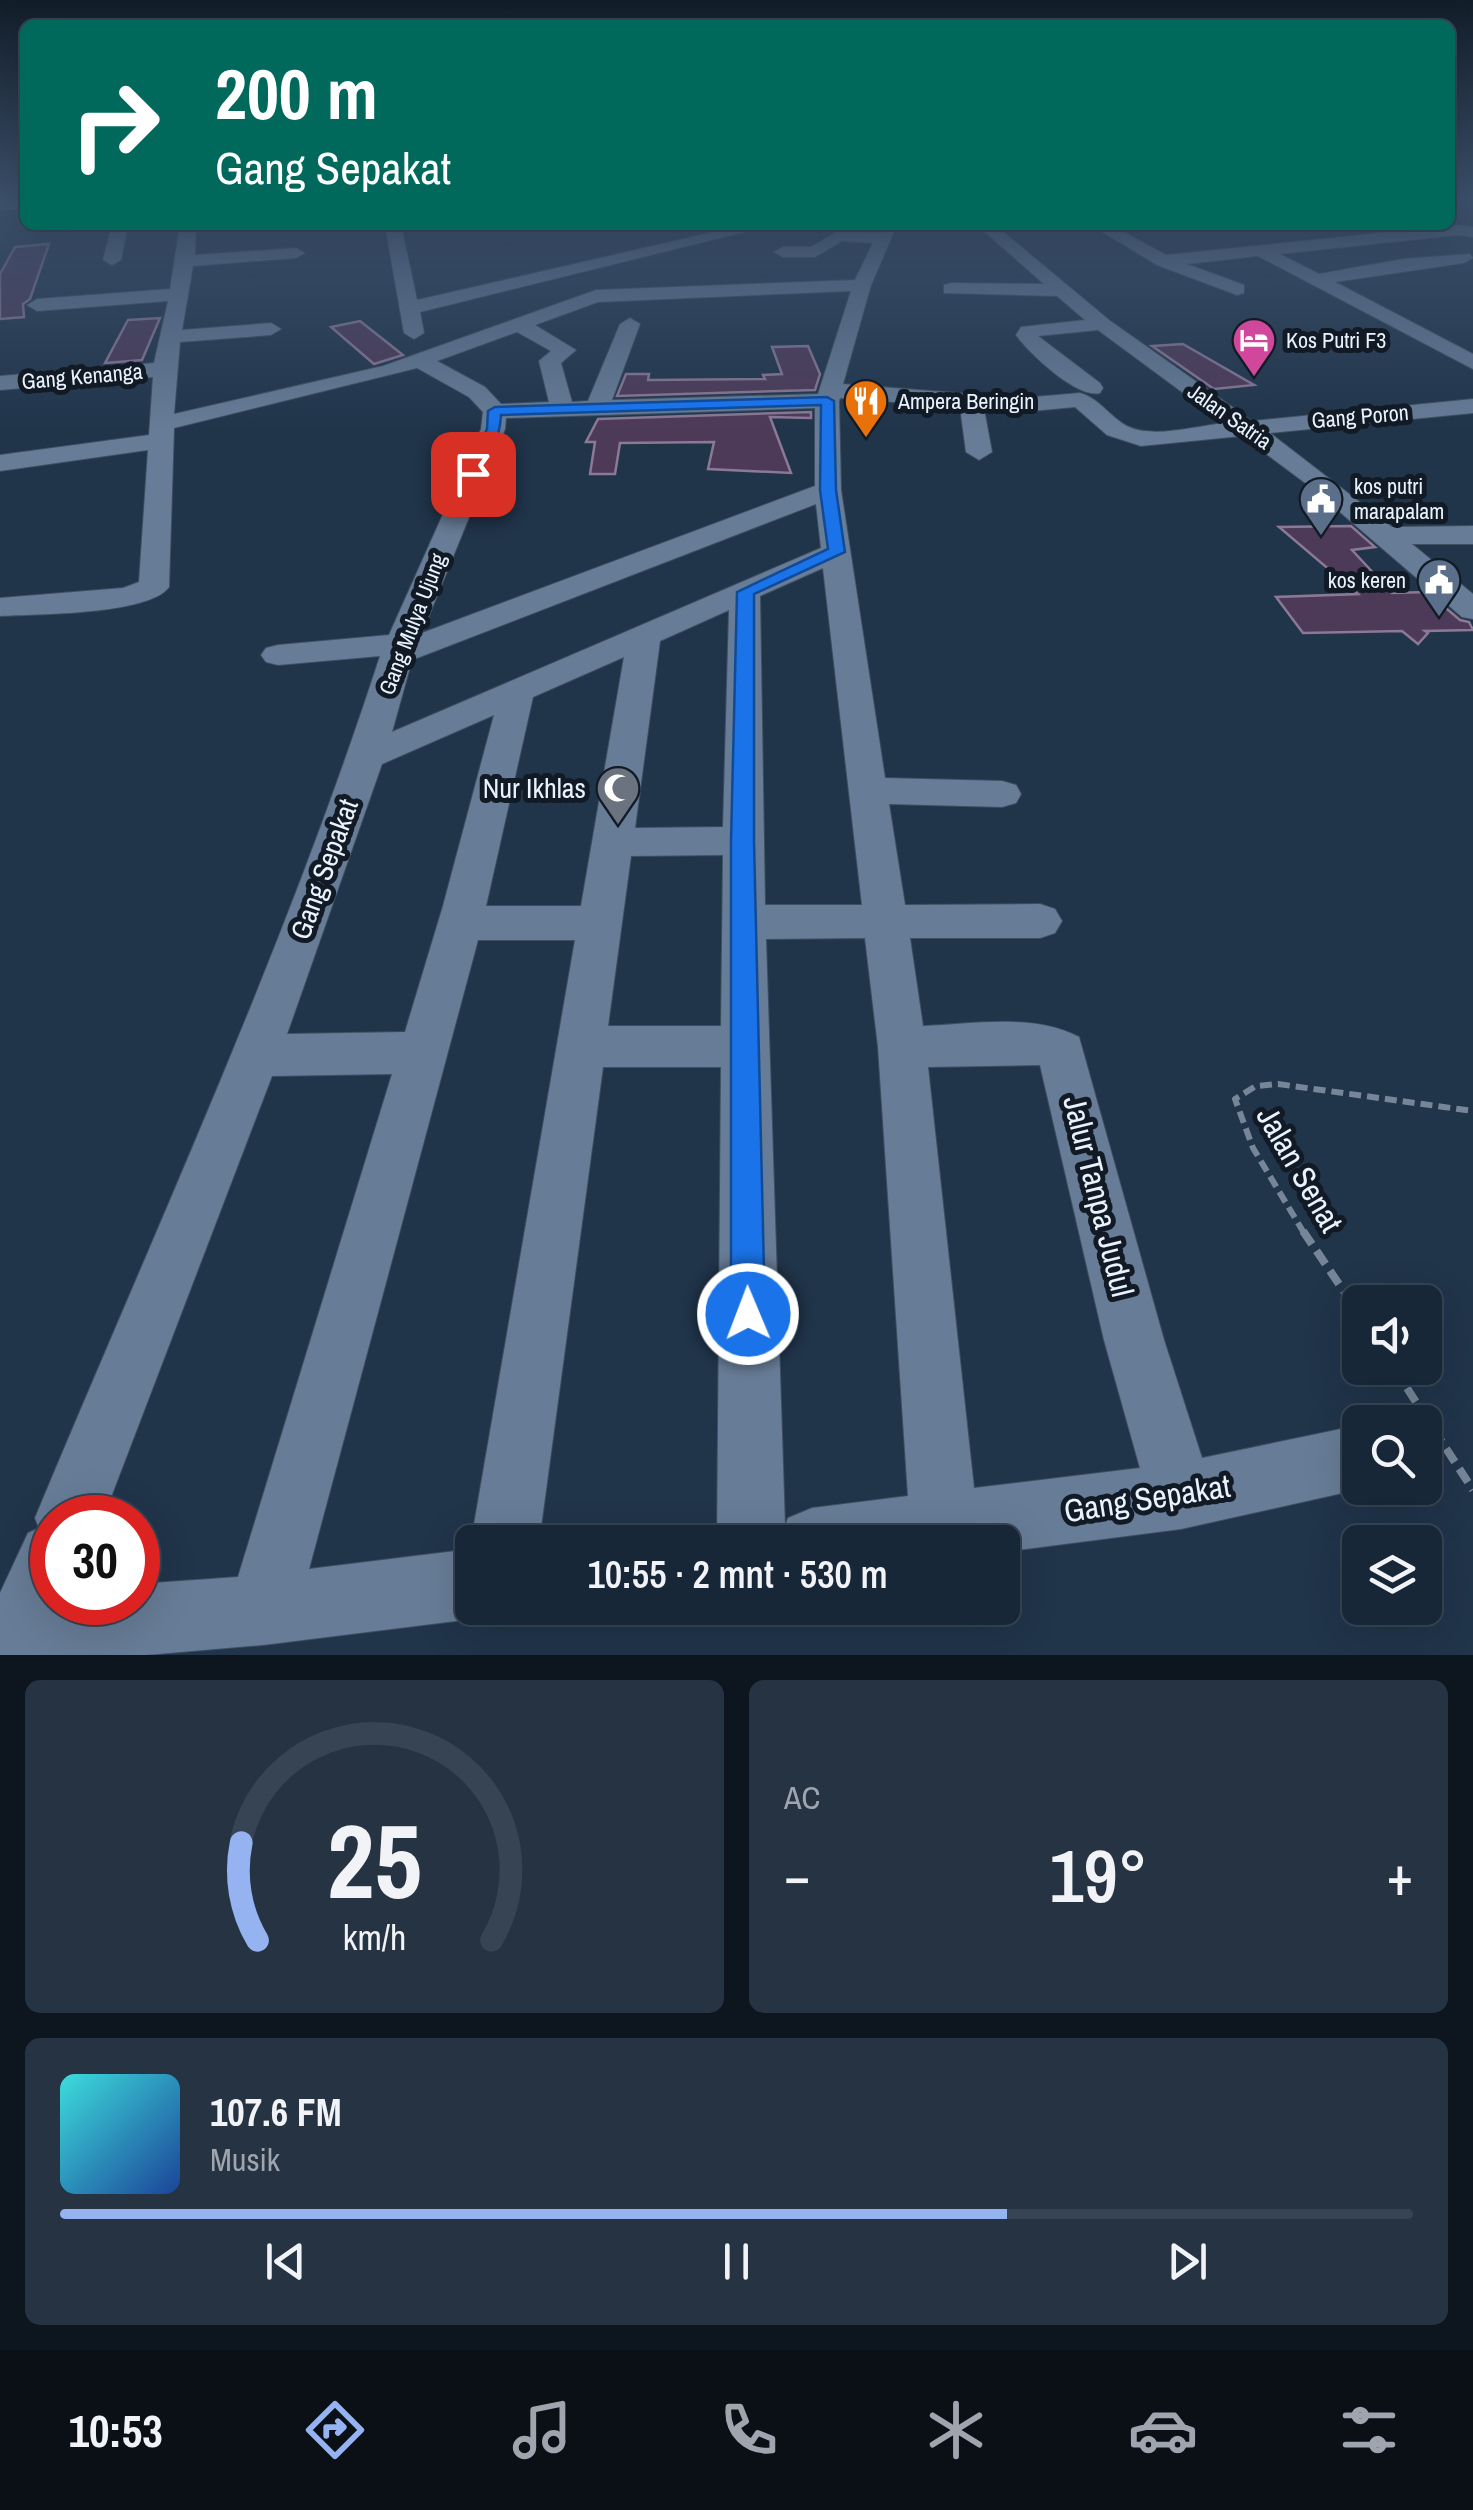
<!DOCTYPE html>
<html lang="id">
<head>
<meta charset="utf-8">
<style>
  :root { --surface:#182738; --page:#253343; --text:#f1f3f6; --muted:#9fa5ae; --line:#364453; --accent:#95b2f1 }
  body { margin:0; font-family:"Archivo Narrow",sans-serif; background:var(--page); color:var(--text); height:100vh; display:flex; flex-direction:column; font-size:38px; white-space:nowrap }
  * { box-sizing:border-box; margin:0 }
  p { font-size:32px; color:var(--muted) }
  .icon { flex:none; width:55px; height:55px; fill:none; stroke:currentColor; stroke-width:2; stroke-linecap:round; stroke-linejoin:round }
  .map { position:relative; height:1655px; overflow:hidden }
  .panel { display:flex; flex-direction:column; gap:25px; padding:25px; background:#0d151f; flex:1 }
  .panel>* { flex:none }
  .guide { position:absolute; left:20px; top:20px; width:1435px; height:210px; border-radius:15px; box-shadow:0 10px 40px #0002,0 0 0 2px var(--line); background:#00695c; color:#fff; overflow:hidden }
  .buttons { position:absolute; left:1342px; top:1285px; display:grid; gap:20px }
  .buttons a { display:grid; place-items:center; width:100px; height:100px; border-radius:15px; background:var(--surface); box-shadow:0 10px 40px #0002,0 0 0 2px var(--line); font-size:50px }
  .speed { position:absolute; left:30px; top:1495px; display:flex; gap:20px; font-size:50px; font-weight:700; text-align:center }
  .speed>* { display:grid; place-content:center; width:130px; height:130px; border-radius:50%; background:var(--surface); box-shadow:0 10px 40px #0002,0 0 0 2px var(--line); line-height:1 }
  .speed .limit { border:15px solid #d22; background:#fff; color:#111 }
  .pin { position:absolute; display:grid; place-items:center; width:85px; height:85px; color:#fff; margin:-42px; border-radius:20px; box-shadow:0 5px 15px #0006 }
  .me { position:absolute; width:110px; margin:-55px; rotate:359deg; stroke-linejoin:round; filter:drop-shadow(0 0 8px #0008) }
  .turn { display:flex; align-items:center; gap:35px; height:210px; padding:0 30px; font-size:45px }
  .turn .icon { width:130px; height:130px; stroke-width:2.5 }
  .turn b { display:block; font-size:70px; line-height:85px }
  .big { font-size:75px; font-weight:600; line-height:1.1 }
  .panel .tile { flex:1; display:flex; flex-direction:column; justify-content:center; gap:15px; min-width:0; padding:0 35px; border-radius:15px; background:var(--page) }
  .panel .dial { align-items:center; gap:0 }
  .dial svg { height:260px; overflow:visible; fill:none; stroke:var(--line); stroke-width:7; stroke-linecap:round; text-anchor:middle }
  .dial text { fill:var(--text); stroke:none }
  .song { display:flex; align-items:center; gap:30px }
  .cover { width:120px; height:120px; border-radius:15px; background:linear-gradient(135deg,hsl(180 70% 55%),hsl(220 70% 35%)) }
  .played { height:10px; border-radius:5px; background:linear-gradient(90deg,var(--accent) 70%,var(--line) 70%) }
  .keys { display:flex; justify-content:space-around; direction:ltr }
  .heat { display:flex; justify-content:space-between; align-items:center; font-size:55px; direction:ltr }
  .panel .tiles { flex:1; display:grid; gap:25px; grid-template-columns:1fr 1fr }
  .tile:last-child { grid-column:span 2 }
  .trip { position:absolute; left:455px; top:1525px; width:565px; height:100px; border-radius:15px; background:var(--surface); box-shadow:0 10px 40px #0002,0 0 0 2px var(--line); font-weight:600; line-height:100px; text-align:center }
  .menu { display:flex; height:160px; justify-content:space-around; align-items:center; background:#0a1016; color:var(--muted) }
  .menu .icon { width:70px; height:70px }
  .menu .current { color:var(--accent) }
  .menu b { font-size:45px; color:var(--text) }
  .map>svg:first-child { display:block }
  .building { fill:#4d3a58; stroke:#8b7996; stroke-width:2.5 }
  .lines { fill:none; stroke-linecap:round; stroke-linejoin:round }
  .minor-casing { stroke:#3e4f61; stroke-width:2 }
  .path-far1 { stroke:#768698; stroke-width:6; stroke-dasharray:12 6; stroke-linecap:butt }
  .path { stroke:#768698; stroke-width:8; stroke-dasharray:16 8; stroke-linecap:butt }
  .minor { fill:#677c96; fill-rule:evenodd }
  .route { fill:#1a73e8; stroke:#114b97; stroke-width:2.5 }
  .labels { text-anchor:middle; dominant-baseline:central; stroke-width:10; stroke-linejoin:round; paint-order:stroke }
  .far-poi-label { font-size:22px; fill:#e9f3ff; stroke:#121b25; text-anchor:start }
  .far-street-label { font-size:22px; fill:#e9f3ff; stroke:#121b25 }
  .poi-label { font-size:28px; fill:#e9f3ff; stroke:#121b25; text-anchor:end }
  .street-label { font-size:28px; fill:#e9f3ff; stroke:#121b25 }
  .near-street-label { font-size:32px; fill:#e9f3ff; stroke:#121b25 }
</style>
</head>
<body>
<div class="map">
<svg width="1473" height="1655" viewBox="0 0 1473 1655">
  <rect width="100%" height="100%" fill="#20344a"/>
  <g class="building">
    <polygon points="49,244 30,299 23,304 24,317 0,319 0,274 15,247"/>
    <polygon points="160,318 142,360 105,363 128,320"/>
    <polygon points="360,321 403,355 374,364 331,327"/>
    <polygon points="1183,344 1254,385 1214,389 1152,346"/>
    <polygon points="808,346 820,374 815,390 617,396 626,374 649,374 648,380 765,379 763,375 782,374 772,347"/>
    <polygon points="811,412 811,418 770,417 791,473 708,469 714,442 620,443 615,474 590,474 595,442 586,442 598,419"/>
    <polygon points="1351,526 1375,547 1352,550 1392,593 1427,592 1460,620 1469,622 1473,630 1425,631 1428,633 1418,644 1402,631 1303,633 1276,597 1358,594 1279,527"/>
  </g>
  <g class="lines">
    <g class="minor-casing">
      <g id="minor">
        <polygon points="25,199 25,208 0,210 0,200"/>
        <polygon points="112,225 128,225 121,260 112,265 103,260"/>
        <path d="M 180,225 L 196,225 L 195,255 L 296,248 L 305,253 L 296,258 L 193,266 L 182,330 L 271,323 L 281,329 L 271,335 L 180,342 L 174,414 L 383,366 L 596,290 L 855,280 L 873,243 L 842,241 L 815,257 L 783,257 L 774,252 L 783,247 L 811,247 L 838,231 L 877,233 L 881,225 L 897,225 L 871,285 L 843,384 L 1021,398 L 1080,393 C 1099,398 1110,417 1127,426 C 1153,439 1196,426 1224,423 L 1098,330 L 1038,336 L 1100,383 L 1103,388 L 1100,393 C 1077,399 1029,353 1016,335 L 1021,327 L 1085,320 L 1057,296 L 944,293 L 944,285 L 951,283 L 1044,284 L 977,225 L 995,225 L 1109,320 L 1252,421 L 1473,399 L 1473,413 L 1270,433 L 1392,527 L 1473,526 L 1473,544 L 1412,544 L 1473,594 L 1473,619 L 1462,617 L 1312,488 L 1242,436 L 1141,446 L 1107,435 L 1075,407 L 1021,412 L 984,409 L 992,452 L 979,460 L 966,452 L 960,407 L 840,398 L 839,401 L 841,490 L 885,778 L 1002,781 L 1016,785 L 1021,794 L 1016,803 L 1002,807 L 889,804 L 905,905 L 1040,904 L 1055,909 L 1062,921 L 1055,933 L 1040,938 L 910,938 L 923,1026 C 974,1024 1033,1013 1079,1037 L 1164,1340 L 1202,1458 L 1360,1425 L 1360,1488 L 1365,1488 L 1181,1529 L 1002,1552 L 1002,1542 L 717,1542 L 721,1067 L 603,1067 L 539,1542 L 472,1542 L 472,1546 L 471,1542 L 575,940 L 478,940 L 309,1569 L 472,1549 L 472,1608 L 497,1609 L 472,1619 L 263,1645 L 146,1655 L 0,1655 L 0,1593 L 28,1533 L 39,1528 L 35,1518 C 154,1232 285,950 380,656 L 278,665 L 266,662 L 261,655 L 266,648 L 278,645 L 389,635 L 481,429 L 483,412 L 469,397 L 417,368 L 174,428 L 169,587 C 149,615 35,614 0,616 L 0,598 L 123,588 L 139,582 L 148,450 L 0,471 L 0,455 L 149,435 L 153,377 L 0,390 L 0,376 L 154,363 L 168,301 L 37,311 L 27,305 L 37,299 L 170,289 ZM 851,291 L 818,394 L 612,400 L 640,324 L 630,318 L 620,324 L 588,401 L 572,402 L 561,363 L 576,350 L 535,325 L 598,302 ZM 517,332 L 551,351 L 539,361 L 549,402 L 501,404 L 485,387 L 437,361 ZM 815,408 L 815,486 L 422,633 L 505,429 L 506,418 ZM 816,504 L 821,548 L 392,732 L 412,660 ZM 823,568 L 862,905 L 765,905 L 760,596 ZM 729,610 L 723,827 L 635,828 L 660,641 ZM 624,657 L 581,906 L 486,906 L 533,697 ZM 494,715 L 443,906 L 405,1032 L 287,1034 L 382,764 ZM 723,855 L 721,1026 L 608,1026 L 631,856 ZM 865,938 L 878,1047 L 908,1496 L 812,1508 L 788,1518 L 785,1526 L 766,939 ZM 1040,1065 L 1104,1340 L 1140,1468 L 974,1488 L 928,1067 ZM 392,1074 L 238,1577 L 138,1584 L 138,1602 L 52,1602 L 52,1518 L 103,1518 L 272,1076 Z"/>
        <polygon points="385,225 401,225 417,300 744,225 773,225 420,312 424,333 414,339 404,333"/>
        <polygon points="1091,225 1111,225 1166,255 1459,225 1473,227 1473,237 1459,235 1280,254 1319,274 1403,259 1470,254 1473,258 1464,263 1335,282 1473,354 1473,369 1258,256 1187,264 1244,285 1244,293 1237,295 1157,265"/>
      </g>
    </g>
    <polyline class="path-far1" points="1304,1233 1253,1148 1235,1099 1256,1086 1278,1084 1473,1111"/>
    <g class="path">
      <polyline points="1303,1231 1360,1315"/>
      <polyline points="1394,1368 1473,1490"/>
    </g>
    <use href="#minor" class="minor"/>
  </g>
  <linearGradient id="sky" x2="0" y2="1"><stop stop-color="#121d29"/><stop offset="0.46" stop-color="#3c506b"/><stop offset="1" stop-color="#3c506b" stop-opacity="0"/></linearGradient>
  <rect width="1473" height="430" fill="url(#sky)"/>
  <path class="route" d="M 827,397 L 834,401 L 836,490 L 845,552 L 754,594 L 754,841 L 765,1314 L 760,1325 L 748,1330 L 736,1325 L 731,1314 L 731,841 L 737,592 L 828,549 L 820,490 L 821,405 L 501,415 C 500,434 490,469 473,479 L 466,474 L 487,429 L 488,411 L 495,407 Z"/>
  <defs>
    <g id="hotel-pin" transform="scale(2.25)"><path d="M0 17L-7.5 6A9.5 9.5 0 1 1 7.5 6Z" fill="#d1479c" stroke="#121b25"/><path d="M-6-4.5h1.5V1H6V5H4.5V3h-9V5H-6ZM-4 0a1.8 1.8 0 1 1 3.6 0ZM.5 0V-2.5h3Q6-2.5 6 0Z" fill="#fff"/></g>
    <g id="restaurant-pin" transform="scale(2.25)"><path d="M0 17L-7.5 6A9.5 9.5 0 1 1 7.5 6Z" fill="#e8710a" stroke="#121b25"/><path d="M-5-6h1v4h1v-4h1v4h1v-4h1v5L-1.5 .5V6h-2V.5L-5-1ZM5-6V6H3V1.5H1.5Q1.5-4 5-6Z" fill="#fff"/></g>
    <g id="civic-pin" transform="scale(2.25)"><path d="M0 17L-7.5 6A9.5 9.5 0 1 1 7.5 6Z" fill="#5c6f8a" stroke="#121b25"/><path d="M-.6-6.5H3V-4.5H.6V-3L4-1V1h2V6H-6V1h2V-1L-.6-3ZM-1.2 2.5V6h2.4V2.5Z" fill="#fff"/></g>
    <g id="mosque-pin" transform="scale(2.25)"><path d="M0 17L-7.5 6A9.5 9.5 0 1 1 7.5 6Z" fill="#6b7280" stroke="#121b25"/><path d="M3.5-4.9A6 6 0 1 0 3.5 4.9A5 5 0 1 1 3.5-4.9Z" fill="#fff"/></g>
  </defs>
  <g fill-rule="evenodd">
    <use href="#hotel-pin" x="1254" y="340"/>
    <use href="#restaurant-pin" x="866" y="401"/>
    <use href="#civic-pin" x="1321" y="499"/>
    <use href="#civic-pin" x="1439" y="580"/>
    <use href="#mosque-pin" x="618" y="788"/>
  </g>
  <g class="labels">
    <g class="far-poi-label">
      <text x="1286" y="340">Kos Putri F3</text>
      <text x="898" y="401">Ampera Beringin</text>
      <text x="1354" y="486">kos putri<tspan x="1354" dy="25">marapalam</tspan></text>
      <text x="1406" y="580" text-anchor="end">kos keren</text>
    </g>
    <g class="far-street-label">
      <text transform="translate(82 376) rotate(-5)">Gang Kenanga</text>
      <text transform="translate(1230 416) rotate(35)">Jalan Satria</text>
      <text transform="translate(1360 416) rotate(-5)">Gang Poron</text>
      <text transform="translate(412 624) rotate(-69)">Gang Mulya Ujung</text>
    </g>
    <g class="poi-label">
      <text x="586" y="788">Nur Ikhlas</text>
    </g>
    <g class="street-label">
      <text transform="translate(324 869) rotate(-70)">Gang Sepakat</text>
    </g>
    <g class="near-street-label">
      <text transform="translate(1300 1169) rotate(60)">Jalan Senat</text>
      <text transform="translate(1099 1196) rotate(76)">Jalur Tanpa Judul</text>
      <text transform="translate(1147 1498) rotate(-9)">Gang Sepakat</text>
    </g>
  </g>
</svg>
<div class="buttons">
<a><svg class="icon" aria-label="sound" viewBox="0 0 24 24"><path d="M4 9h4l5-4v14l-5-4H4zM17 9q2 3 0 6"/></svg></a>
<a><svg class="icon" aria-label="search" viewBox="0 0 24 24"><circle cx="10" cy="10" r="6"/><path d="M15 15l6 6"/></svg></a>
<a><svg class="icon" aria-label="layers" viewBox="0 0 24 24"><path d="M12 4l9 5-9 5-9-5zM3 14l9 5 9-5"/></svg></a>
</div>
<div class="speed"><div class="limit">30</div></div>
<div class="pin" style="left:473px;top:474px;background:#d93025"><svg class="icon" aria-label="arrive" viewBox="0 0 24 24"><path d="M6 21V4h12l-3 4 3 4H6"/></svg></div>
<svg class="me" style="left:748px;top:1314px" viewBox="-20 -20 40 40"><circle r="17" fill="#1a73e8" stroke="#fff" stroke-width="3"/><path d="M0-11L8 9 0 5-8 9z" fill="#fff"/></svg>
<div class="trip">10:55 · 2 mnt · 530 m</div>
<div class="guide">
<div class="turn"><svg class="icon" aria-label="right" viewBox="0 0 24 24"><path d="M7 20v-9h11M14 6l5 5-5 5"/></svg><div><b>200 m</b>Gang Sepakat</div></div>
</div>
</div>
<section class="panel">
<div class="tiles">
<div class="tile dial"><svg viewBox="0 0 100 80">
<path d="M14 69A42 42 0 1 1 86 69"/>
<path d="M14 69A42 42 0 0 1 9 39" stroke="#95b2f1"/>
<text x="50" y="56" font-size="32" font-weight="700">25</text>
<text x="50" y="72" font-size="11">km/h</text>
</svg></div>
<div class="tile"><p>AC</p>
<div class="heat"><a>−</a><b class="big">19°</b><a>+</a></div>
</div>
<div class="tile">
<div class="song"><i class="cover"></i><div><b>107.6 FM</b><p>Musik</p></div></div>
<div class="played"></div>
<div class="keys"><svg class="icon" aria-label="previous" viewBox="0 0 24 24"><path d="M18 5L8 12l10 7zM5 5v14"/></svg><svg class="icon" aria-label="pause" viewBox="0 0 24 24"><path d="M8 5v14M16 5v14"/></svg><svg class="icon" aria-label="next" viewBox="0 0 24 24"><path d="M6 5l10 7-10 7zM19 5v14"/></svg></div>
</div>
</div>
</section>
<nav class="menu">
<b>10:53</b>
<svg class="icon current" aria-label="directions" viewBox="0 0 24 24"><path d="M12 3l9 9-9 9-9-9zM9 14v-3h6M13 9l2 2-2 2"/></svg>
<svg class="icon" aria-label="music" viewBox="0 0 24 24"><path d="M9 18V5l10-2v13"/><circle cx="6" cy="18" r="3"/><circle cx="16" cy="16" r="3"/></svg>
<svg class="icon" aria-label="phone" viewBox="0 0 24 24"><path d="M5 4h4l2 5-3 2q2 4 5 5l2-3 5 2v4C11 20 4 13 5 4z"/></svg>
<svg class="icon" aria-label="climate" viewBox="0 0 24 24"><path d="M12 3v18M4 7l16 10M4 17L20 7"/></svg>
<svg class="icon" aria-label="car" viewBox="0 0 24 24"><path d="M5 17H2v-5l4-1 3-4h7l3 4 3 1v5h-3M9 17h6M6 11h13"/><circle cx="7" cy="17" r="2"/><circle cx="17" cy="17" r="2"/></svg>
<svg class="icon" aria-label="filters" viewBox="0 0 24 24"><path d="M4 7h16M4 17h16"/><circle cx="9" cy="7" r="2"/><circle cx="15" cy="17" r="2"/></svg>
</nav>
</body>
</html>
